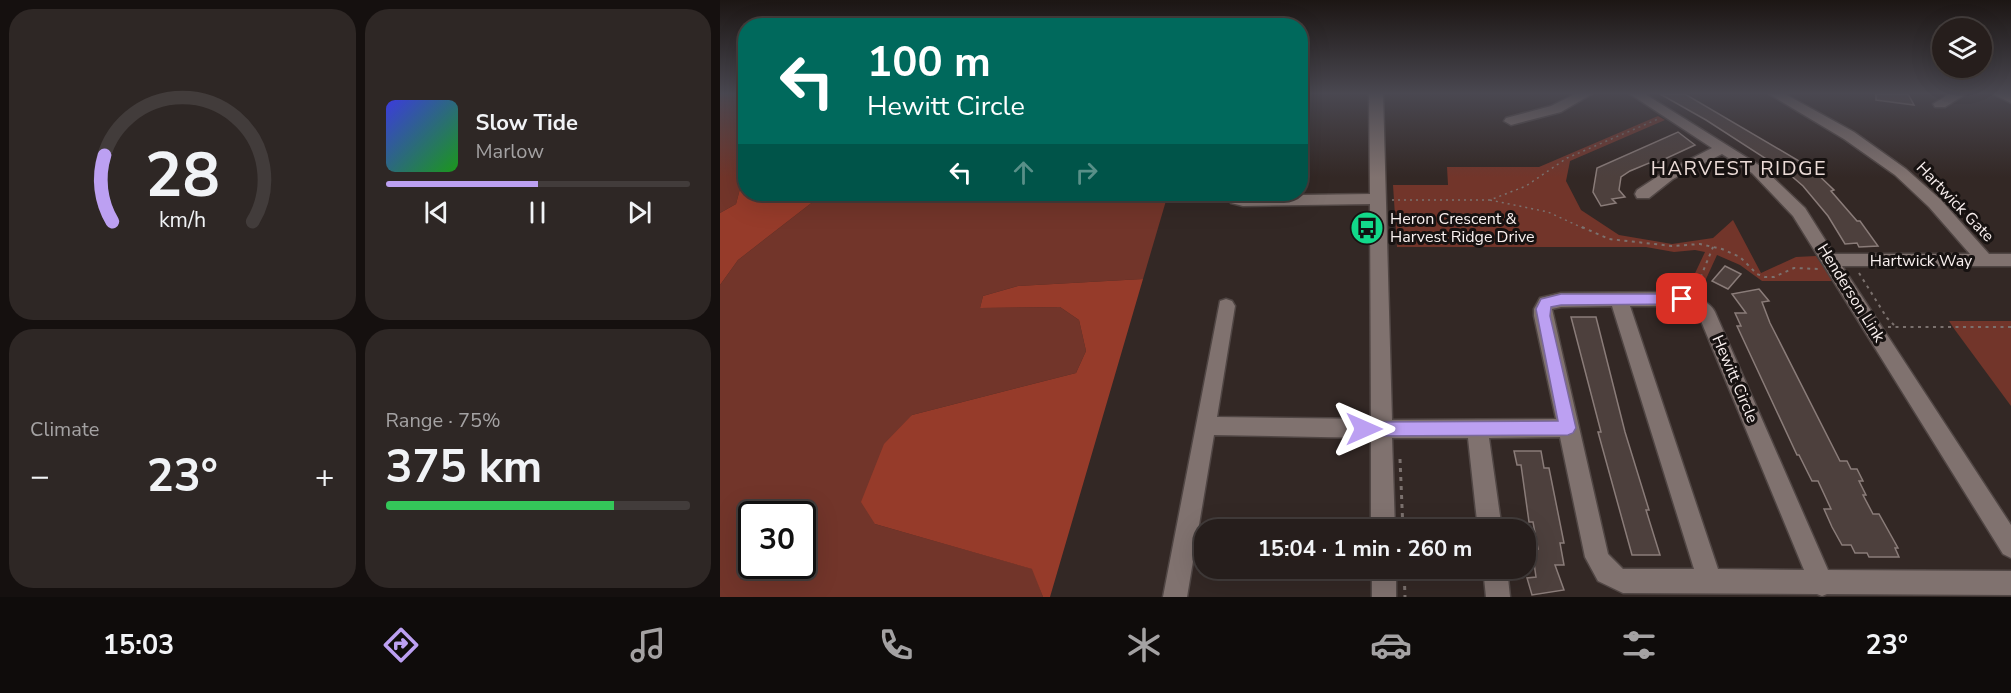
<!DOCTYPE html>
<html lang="en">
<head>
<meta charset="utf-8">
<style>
  :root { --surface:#261e1c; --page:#2e2725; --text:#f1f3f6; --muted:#a4a2a3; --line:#423c3b; --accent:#bca0f2 }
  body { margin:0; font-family:"Nunito Sans",sans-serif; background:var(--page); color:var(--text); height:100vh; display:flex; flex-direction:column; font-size:22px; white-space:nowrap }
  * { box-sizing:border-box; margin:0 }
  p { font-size:20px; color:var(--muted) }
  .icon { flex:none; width:33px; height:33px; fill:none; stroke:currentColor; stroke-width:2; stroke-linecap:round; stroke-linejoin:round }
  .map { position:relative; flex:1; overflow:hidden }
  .details { display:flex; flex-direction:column; gap:9px; padding:9px; background:#15100f; width:720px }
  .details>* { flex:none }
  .guide { position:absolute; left:18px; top:18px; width:570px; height:183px; border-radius:24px; box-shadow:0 6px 24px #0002,0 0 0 2px var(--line); background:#00695c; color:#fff; overflow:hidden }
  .fabs { position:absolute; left:1212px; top:18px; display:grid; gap:12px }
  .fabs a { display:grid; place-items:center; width:60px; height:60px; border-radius:50%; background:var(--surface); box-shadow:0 6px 24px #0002,0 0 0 2px var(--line); font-size:30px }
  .speed { position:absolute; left:18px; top:501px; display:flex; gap:12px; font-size:30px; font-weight:700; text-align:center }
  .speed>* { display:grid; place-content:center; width:78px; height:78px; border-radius:50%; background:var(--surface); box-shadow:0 6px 24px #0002,0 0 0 2px var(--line); line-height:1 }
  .speed .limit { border:3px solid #111; border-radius:9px; background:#fff; color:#111 }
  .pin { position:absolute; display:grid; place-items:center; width:51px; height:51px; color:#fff; margin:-26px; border-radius:12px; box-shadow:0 3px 9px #0006 }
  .me { position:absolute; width:66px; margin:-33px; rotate:90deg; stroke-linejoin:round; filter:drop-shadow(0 0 4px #0008) }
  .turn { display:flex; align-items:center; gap:21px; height:126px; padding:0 30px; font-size:27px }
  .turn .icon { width:78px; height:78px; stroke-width:2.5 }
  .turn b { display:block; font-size:42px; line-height:51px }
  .lanes { display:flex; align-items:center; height:57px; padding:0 30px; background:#0003; justify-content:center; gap:30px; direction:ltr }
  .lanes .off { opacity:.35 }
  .big { font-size:45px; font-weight:700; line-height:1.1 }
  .details .widget { flex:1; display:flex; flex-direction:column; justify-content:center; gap:9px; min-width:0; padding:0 21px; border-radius:24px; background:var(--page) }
  .details .dial { align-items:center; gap:0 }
  .dial svg { height:156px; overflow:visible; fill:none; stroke:var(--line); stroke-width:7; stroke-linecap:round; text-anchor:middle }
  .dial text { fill:var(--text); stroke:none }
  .song { display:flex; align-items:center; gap:18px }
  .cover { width:72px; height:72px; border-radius:9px; background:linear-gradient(135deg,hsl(240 70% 55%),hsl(120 70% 35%)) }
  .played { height:6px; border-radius:3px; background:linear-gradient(90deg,var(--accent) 50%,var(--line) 50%) }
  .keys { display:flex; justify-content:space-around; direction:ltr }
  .heat { display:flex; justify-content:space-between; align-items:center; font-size:33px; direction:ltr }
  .charge { height:9px; border-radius:4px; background:linear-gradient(90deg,#34c759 75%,var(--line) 0) }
  .details .tiles { flex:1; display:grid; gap:9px; grid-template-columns:repeat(2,1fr) }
  .trip { position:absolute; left:474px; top:519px; width:342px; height:60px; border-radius:24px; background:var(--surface); box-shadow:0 6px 24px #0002,0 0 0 2px var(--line); font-weight:700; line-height:60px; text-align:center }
  .dock { display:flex; height:96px; justify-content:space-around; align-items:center; background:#0f0c0b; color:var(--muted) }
  .dock .icon { width:42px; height:42px }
  .dock .active { color:var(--accent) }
  .dock b { font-size:27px; color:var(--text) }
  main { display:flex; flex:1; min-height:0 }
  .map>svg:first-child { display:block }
  .green { fill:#72352a; fill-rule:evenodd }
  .forest { fill:#963b2a }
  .building { fill:#4d403d; stroke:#8a7c79; stroke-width:1.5 }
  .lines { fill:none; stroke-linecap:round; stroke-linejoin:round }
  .minor-casing { stroke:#504644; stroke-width:3 }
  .path-far2 { stroke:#7b716e; stroke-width:1.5; stroke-dasharray:2 4; stroke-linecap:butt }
  .path-far1 { stroke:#7b716e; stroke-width:2; stroke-dasharray:3 4.5; stroke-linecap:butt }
  .path { stroke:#7b716e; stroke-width:3; stroke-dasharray:4 5; stroke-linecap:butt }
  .minor { fill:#80726f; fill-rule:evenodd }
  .route { fill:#bca0f2; stroke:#7a689d; stroke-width:1.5 }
  .labels { text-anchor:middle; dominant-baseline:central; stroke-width:6; stroke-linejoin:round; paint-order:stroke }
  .street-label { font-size:16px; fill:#f9f0ef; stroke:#171211 }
  .poi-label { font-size:16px; fill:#f9f0ef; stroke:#171211; text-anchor:start }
  .quarter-label { font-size:20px; letter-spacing:1.5px; fill:#ecdcd8; stroke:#171211 }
</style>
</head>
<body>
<main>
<section class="details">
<div class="tiles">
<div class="widget dial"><svg viewBox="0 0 100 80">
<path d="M14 69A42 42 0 1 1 86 69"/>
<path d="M14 69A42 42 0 0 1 10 35" stroke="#bca0f2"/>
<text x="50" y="56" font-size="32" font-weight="700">28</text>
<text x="50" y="72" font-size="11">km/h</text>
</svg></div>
<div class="widget">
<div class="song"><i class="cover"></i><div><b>Slow Tide</b><p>Marlow</p></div></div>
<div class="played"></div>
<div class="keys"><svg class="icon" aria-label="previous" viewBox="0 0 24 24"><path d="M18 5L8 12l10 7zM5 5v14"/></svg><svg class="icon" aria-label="pause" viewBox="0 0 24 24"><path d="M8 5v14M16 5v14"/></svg><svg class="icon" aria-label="next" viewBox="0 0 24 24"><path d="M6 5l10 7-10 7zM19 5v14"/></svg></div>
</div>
<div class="widget"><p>Climate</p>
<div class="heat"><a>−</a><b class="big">23°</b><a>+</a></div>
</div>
<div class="widget"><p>Range · 75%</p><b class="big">375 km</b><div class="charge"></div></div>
</div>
</section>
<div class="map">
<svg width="1291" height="597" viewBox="0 0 1291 597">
  <rect width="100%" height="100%" fill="#332825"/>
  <g class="green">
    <polygon points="0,94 25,94 25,183 21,185 16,204 0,213"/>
    <polygon points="938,116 945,120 850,161 846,181 861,210 899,235 952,244 993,238 1013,220 1041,273 1076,257 1096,256 1113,281 1042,281 1020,265 997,255 981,290 969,286 985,252 975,250 954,252 926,247 677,247 673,185 728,185 727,167 819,167"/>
    <path d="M 103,194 L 448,194 L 423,279 L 298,286 L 263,296 L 260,308 L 340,307 L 359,320 L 366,351 L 356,373 L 192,415 L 155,524 L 313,569 L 323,597 L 0,597 L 0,285 L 18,260 ZM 32,514 L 82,514 L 82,566 L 32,566 Z"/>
    <polygon points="1229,321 1291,321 1291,406 1235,330"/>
  </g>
  <g class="forest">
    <polygon points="25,183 26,194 103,194 18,260 0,285 0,213 16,204 21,185"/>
    <polygon points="423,279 330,597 323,597 312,569 155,524 141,502 164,444 192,415 356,373 366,351 359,320 340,307 260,308 263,296 298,286"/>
  </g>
  <g class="building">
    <polygon points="940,94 965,94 1091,168 1114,190 1111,191 1137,221 1140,221 1158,246 1139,247 1137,243 1125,244 1108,216 1083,186 1068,173 986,120"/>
    <polygon points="1156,94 1188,94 1194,105 1156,100"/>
    <polygon points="958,132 975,145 932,165 929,163 910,171 901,177 899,190 905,197 892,199 896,203 881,206 873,192 877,168"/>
    <polygon points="1005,266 1021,274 1008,289 992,281"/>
    <polygon points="1039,289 1049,301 1042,302 1050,323 1120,461 1127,461 1131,469 1137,469 1143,481 1139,481 1146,495 1143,495 1153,514 1159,514 1178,548 1175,548 1179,557 1149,557 1147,553 1135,553 1131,545 1122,545 1112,527 1104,509 1111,509 1098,481 1092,481 1079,455 1077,455 1017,326 1021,326 1015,313 1026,313 1012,294"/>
    <polygon points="851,317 876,317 905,432 929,510 926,510 940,555 912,555 878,432 881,432"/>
    <polygon points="794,451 821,451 824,468 829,468 844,543 840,543 844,565 835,565 844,590 812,595 807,578 816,577 812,549 818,549 813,522 809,522 801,465 797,465"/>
  </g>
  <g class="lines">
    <g class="minor-casing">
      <g id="minor">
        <path d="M 649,94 L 663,94 L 672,420 L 836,419 L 814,316 L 814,309 L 820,298 L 841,293 L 961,292 C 973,296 989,300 995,312 L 1108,570 L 1291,571 L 1291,595 L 1107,594 L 1102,596 L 1097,594 L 903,593 L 878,581 L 865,557 L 840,437 L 769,438 L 782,530 L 758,530 L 748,438 L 672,438 L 675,530 L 651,530 L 651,438 L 494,435 L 467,597 L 443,597 L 500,301 L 506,299 L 512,301 L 515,306 L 497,417 L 651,419 L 650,204 L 523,206 L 511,203 L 506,194 L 521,194 L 524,196 L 650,194 ZM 892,306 L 974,569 L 903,569 L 888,554 L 832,309 L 841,307 ZM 910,306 L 961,306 L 979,316 L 1084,570 L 998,569 Z"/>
        <polygon points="855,94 872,94 841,112 791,125 784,121 786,118 831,106"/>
        <polygon points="910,94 925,94 1042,167 1085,208 1114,254 1250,254 1209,207 1175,175 1124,139 1049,94 1065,94 1134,132 1186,169 1221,200 1269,254 1291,254 1291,266 1122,266 1291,525 1291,558 1283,554 1073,216 1032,173 1002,154 953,179 929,198 917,198 915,194 917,190 943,173 992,148"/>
        <polygon points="1229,94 1246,94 1225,107 1215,107 1213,104"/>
        <polygon points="1273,94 1291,94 1291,103"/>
        <rect x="652" y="568" width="24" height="29"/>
        <polygon points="763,568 787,568 790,597 766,597"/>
      </g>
    </g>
    <g class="path-far2">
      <polyline points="672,200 770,200 806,186 847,158 938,119"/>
      <polyline points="770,200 828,212 865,229"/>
    </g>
    <g class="path-far1">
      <polyline points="862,227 889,239 952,246 980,244 1002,249 1020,257 1037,274 1045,277 1054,277 1074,268 1098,269"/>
      <polyline points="1139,273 1167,318 1174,325"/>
      <polyline points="975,291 993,247"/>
      <polyline points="1168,327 1291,327"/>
    </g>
    <g class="path">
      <polyline points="680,459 683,530"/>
      <polyline points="684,568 685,597"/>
    </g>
    <use href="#minor" class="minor"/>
  </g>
  <linearGradient id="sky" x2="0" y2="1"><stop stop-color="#1c1614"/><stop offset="0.53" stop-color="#4a4851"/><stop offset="1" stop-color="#4a4851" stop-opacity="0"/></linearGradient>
  <rect width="1291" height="177" fill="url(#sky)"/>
  <polygon class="route" points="841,294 962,294 968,299 962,304 841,305 831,307 830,316 856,428 853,433 848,435 644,436 638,434 636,429 638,424 644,422 838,421 816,309 821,299"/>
  <defs>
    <g id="bus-disc" transform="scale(1.725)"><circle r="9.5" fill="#12d98a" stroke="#171211"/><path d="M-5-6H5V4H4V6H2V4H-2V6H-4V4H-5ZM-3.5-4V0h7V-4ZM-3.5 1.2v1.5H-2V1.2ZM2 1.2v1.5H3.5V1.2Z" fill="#111"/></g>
  </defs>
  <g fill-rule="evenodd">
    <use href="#bus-disc" x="647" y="228"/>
  </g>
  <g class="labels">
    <g class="street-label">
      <text transform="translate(1235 202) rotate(46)">Hartwick Gate</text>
      <text x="1201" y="261">Hartwick Way</text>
      <text transform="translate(1131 293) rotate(58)">Henderson Link</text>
      <text transform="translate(1015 379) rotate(67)">Hewitt Circle</text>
    </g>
    <g class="poi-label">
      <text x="670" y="219">Heron Crescent &amp;<tspan x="670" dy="18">Harvest Ridge Drive</tspan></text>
    </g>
    <g class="quarter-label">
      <text x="1019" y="168">HARVEST RIDGE</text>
    </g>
  </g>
</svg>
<div class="fabs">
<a><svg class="icon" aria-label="layers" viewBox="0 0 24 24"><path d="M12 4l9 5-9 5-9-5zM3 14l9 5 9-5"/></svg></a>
</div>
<div class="speed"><div class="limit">30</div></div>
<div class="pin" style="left:962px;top:299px;background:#d93025"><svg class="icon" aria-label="arrive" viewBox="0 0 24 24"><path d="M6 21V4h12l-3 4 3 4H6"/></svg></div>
<svg class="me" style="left:644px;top:429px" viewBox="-20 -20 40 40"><path d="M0-17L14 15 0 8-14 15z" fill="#bca0f2" stroke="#fff" stroke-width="4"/></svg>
<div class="trip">15:04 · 1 min · 260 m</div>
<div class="guide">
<div class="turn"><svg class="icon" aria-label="left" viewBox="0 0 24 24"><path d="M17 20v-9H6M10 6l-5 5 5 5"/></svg><div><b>100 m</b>Hewitt Circle</div></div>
<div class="lanes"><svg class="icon" aria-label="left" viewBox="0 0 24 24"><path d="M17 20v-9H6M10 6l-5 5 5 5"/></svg><svg class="icon off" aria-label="ahead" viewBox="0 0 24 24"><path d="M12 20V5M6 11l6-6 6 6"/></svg><svg class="icon off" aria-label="right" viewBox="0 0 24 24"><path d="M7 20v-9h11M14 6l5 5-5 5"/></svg></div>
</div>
</div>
</main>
<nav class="dock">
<b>15:03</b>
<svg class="icon active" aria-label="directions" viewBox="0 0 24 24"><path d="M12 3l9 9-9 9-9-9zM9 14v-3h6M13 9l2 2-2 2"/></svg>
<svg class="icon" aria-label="music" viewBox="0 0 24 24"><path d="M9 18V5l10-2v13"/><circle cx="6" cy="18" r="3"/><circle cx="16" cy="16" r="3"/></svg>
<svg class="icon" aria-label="phone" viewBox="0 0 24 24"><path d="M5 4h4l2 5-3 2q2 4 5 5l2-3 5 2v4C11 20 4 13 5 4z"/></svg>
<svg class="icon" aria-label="climate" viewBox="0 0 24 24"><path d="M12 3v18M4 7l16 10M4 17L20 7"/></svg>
<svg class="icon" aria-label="car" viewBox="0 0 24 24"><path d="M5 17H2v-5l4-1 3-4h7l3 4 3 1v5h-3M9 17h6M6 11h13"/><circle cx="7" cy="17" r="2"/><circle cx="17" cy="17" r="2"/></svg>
<svg class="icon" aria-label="filters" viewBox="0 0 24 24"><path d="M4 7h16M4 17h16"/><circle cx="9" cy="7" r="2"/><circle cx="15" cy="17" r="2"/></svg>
<b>23°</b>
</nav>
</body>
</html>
